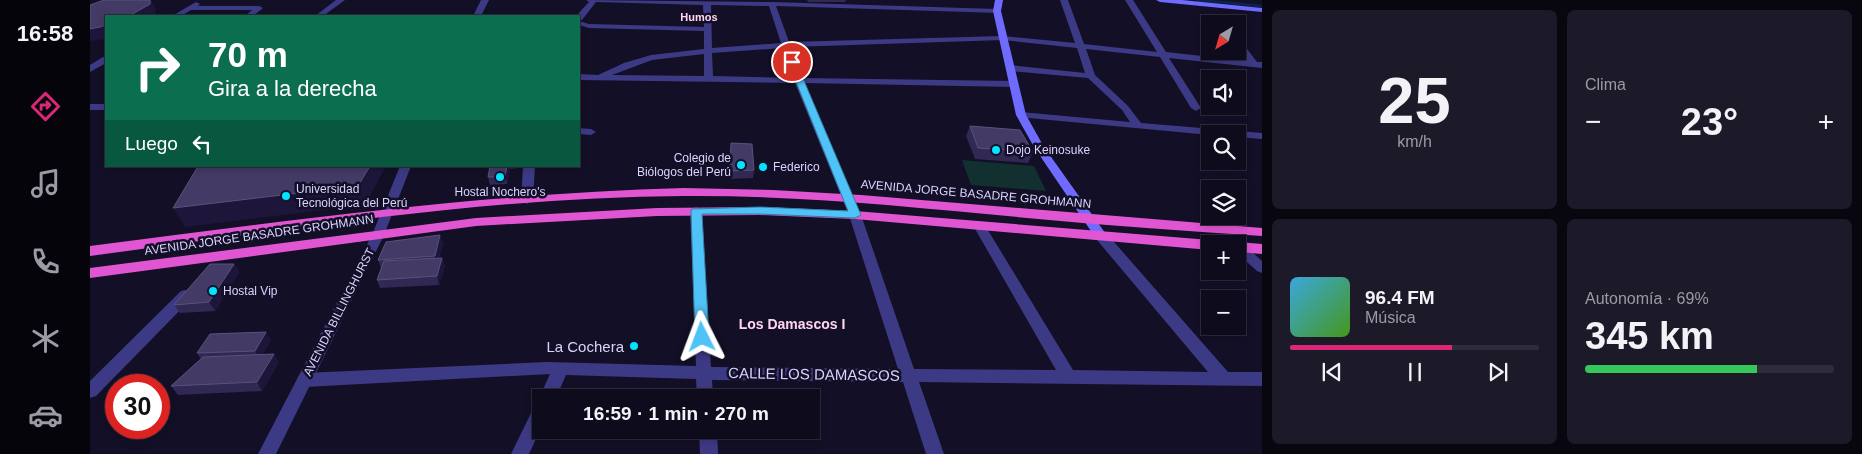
<!DOCTYPE html>
<html lang="es">
<head>
<meta charset="utf-8">
<style>
  :root { --surface:#0e0b1c; --page:#1c1929; --text:#f1f3f6; --muted:#9b9ba3; --line:#2e2b3b; --accent:#db2777 }
  body { margin:0; font-family:Helvetica,sans-serif; background:var(--page); color:var(--text); height:100vh; display:flex; flex-direction:column; font-size:19px; white-space:nowrap }
  * { box-sizing:border-box; margin:0 }
  p { font-size:16px; color:var(--muted) }
  .icon { flex:none; width:28px; height:28px; fill:none; stroke:currentColor; stroke-width:2; stroke-linecap:round; stroke-linejoin:round }
  .map { position:relative; flex:1; overflow:hidden }
  .side { display:flex; flex-direction:column; gap:10px; padding:10px; background:#08060f; width:600px }
  .side>* { flex:none }
  .top-card { position:absolute; left:15px; top:15px; width:475px; height:152px; border-radius:0px; box-shadow:0 2px 8px #0003,0 0 0 1px var(--line); background:#0b6e4f; color:#fff; overflow:hidden }
  .needle { width:32px; rotate:217deg }
  .buttons { position:absolute; left:1111px; top:15px; display:grid; gap:10px }
  .buttons a { display:grid; place-items:center; width:45px; height:45px; border-radius:0px; background:var(--surface); box-shadow:0 2px 8px #0003,0 0 0 1px var(--line); font-size:25px }
  .speed { position:absolute; left:15px; top:374px; display:flex; gap:10px; font-size:25px; font-weight:700; text-align:center }
  .speed>* { display:grid; place-content:center; width:65px; height:65px; border-radius:50%; background:var(--surface); box-shadow:0 2px 8px #0003,0 0 0 1px var(--line); line-height:1 }
  .speed .limit { border:8px solid #d22; background:#fff; color:#111 }
  .pin { position:absolute; display:grid; place-items:center; width:42px; height:42px; color:#fff; margin:-21px; border:2px solid #fff; border-radius:50%; box-shadow:0 1px 5px #0007 }
  .me { position:absolute; width:55px; margin:-28px; rotate:357deg; stroke-linejoin:round; filter:drop-shadow(0 0 4px #0008) }
  .turn { display:flex; align-items:center; gap:18px; height:105px; padding:0 20px; font-size:22px }
  .turn .icon { width:65px; height:65px; stroke-width:2.5 }
  .turn b { display:block; font-size:35px; line-height:42px }
  .then { display:flex; align-items:center; height:48px; padding:0 20px; background:#0003; gap:10px; font-size:19px }
  .big { font-size:38px; font-weight:700; line-height:1.1 }
  .side .widget { flex:1; display:flex; flex-direction:column; justify-content:center; gap:8px; min-width:0; padding:0 18px; border-radius:8px; background:var(--page) }
  .side .dial { align-items:center; gap:0 }
  .dial b { font-size:65px; line-height:1 }
  .song { display:flex; align-items:center; gap:15px }
  .cover { width:60px; height:60px; border-radius:8px; background:linear-gradient(135deg,hsl(200 70% 55%),hsl(100 70% 35%)) }
  .played { height:5px; border-radius:2px; background:linear-gradient(90deg,var(--accent) 65%,var(--line) 65%) }
  .keys { display:flex; justify-content:space-around; direction:ltr }
  .heat { display:flex; justify-content:space-between; align-items:center; font-size:28px; direction:ltr }
  .charge { height:8px; border-radius:4px; background:linear-gradient(90deg,#34c759 69%,var(--line) 0) }
  .side .tiles { flex:1; display:grid; gap:10px; grid-template-columns:repeat(2,1fr) }
  .trip { position:absolute; left:442px; top:389px; width:288px; height:50px; border-radius:0px; background:var(--surface); box-shadow:0 2px 8px #0003,0 0 0 1px var(--line); font-weight:700; line-height:50px; text-align:center }
  main { display:flex; flex:1; min-height:0 }
  .tab-bar { display:flex; flex-direction:column; width:90px; justify-content:space-around; align-items:center; background:#06040b; color:var(--muted) }
  .tab-bar .icon { width:35px; height:35px }
  .tab-bar .active { color:var(--accent) }
  .tab-bar b { font-size:22px; color:var(--text) }
  .map>svg:first-child { display:block }
  .green { fill:#12302f }
  .lines { fill:none; stroke-linecap:round; stroke-linejoin:round }
  .stream { stroke:#0c2248; stroke-width:3 }
  .minor { fill:#3d3a85; fill-rule:evenodd }
  .tertiary { fill:#3d3a85; fill-rule:evenodd }
  .secondary { fill:#6f6bff; fill-rule:evenodd }
  .trunk { fill:#e055d1; fill-rule:evenodd }
  .wall { fill:#312854 }
  .shaded-wall { fill:#1d163a }
  .building { fill:#433a66; stroke:#5a527e }
  .route { fill:#4fc3f7; stroke:#337fa1 }
  .poi-dot { fill:#00e5ff; stroke:#130f26; stroke-width:2 }
  .labels { text-anchor:middle; dominant-baseline:central; stroke-width:5; stroke-linejoin:round; paint-order:stroke }
  .far-neighbourhood-label { font-size:11px; font-weight:bold; fill:#ffd6f0; stroke:#130f26 }
  .poi-label { font-size:12px; fill:#d9d4ff; stroke:#130f26; text-anchor:start }
  .street-label { font-size:12px; fill:#d9d4ff; stroke:#130f26 }
  .neighbourhood-label { font-size:14px; font-weight:bold; fill:#ffd6f0; stroke:#130f26 }
  .near-poi-label { font-size:15px; fill:#d9d4ff; stroke:#130f26; text-anchor:end }
  .near-street-label { font-size:15px; fill:#d9d4ff; stroke:#130f26 }
</style>
</head>
<body>
<main>
<nav class="tab-bar">
<b>16:58</b>
<svg class="icon active" aria-label="directions" viewBox="0 0 24 24"><path d="M12 3l9 9-9 9-9-9zM9 14v-3h6M13 9l2 2-2 2"/></svg>
<svg class="icon" aria-label="music" viewBox="0 0 24 24"><path d="M9 18V5l10-2v13"/><circle cx="6" cy="18" r="3"/><circle cx="16" cy="16" r="3"/></svg>
<svg class="icon" aria-label="phone" viewBox="0 0 24 24"><path d="M5 4h4l2 5-3 2q2 4 5 5l2-3 5 2v4C11 20 4 13 5 4z"/></svg>
<svg class="icon" aria-label="climate" viewBox="0 0 24 24"><path d="M12 3v18M4 7l16 10M4 17L20 7"/></svg>
<svg class="icon" aria-label="car" viewBox="0 0 24 24"><path d="M5 17H2v-5l4-1 3-4h7l3 4 3 1v5h-3M9 17h6M6 11h13"/><circle cx="7" cy="17" r="2"/><circle cx="17" cy="17" r="2"/></svg>
</nav>
<div class="map">
<svg width="1172" height="454" viewBox="0 0 1172 454">
  <rect width="100%" height="100%" fill="#130f26"/>
  <polygon class="green" points="872,160 944,166 956,191 881,185"/>
  <g class="lines">
    <polyline class="stream" points="1108,0 1172,6"/>
    <g class="minor">
      <polygon points="246,0 255,0 233,16 225,16"/>
      <path d="M 496,0 L 682,2 L 907,9 L 911,11 L 910,13 L 686,6 L 699,42 L 913,36 L 985,43 L 970,0 L 978,0 L 994,44 L 1067,52 L 1035,0 L 1043,0 L 1076,52 L 1157,61 L 1148,48 L 1148,41 L 1151,41 L 1167,62 L 1172,62 L 1172,68 L 1079,58 L 1111,108 L 1106,111 L 1101,108 L 1070,57 L 996,49 L 1005,75 L 1038,106 L 1051,123 L 1172,133 L 1172,139 L 1148,137 L 1148,134 L 1120,135 L 928,117 L 926,115 L 931,112 L 1040,122 L 1032,110 L 998,78 L 920,71 L 916,68 L 920,65 L 995,73 L 987,48 L 913,40 L 701,47 L 712,78 L 924,81 L 929,84 L 924,87 L 714,83 L 771,215 L 824,369 L 966,370 L 884,227 L 890,223 L 896,227 L 983,370 L 1118,372 L 1007,240 L 1006,237 L 1007,234 L 1017,234 L 1138,372 L 1172,372 L 1172,386 L 829,382 L 854,454 L 836,454 L 813,382 L 622,380 L 623,398 L 607,398 L 606,379 L 476,375 L 466,398 L 451,398 L 451,428 L 439,454 L 421,454 L 445,405 L 451,403 L 449,398 L 460,374 L 215,387 L 209,385 L 207,380 L 209,375 L 215,373 L 457,362 L 606,366 L 600,211 L 606,207 L 612,211 L 621,367 L 808,369 L 759,215 L 705,83 L 489,80 L 489,74 L 508,75 L 534,63 L 561,55 L 614,49 L 614,31 L 499,28 L 489,25 L 489,21 L 499,24 L 614,27 L 613,5 L 506,2 L 492,20 L 489,20 L 489,16 L 486,16 L 499,2 ZM 621,5 L 679,6 L 691,43 L 622,48 ZM 693,48 L 703,78 L 623,76 L 622,53 ZM 614,54 L 614,76 L 522,75 L 562,60 Z"/>
      <polygon points="106,2 110,4 108,6 169,6 173,8 163,16 155,16 162,10 101,10 91,16 82,16"/>
      <polygon points="13,57 16,57 16,63 0,72 0,65"/>
      <rect x="0" y="104" width="16" height="6"/>
      <polygon points="489,128 501,129 506,132 501,135 489,134"/>
      <polygon points="433,166 445,166 443,200 437,204 431,200"/>
      <polygon points="1148,243 1153,244 1172,261 1172,273 1167,271 1148,254 1148,244 1144,244"/>
      <polygon points="96,290 101,291 103,295 101,299 6,396 0,398 0,381 91,291"/>
      <polygon points="609,430 627,430 628,454 610,454"/>
    </g>
    <g class="tertiary">
      <polygon points="391,0 399,0 391,16 383,16"/>
      <polygon points="310,166 321,166 294,235 186,454 168,454 282,235"/>
    </g>
    <g class="secondary">
      <polygon points="905,0 913,0 911,11 936,115 954,147 1018,237 1017,240 1007,240 944,147 926,115 903,11"/>
      <polygon points="1066,0 1092,0 1172,8 1172,12 1070,2"/>
    </g>
    <g class="trunk">
      <path d="M 594,188 L 683,190 L 771,195 L 1172,228 L 1172,236 C 1097,231 1023,226 948,219 C 830,208 712,195 594,196 C 395,197 197,230 0,256 L 0,246 C 198,221 394,193 594,188 Z"/>
      <polygon points="670,207 765,211 1120,240 1126,244 1120,244 1120,250 765,219 670,215 567,216 386,226 0,278 0,268 386,218 567,208"/>
      <polygon points="1148,242 1172,244 1172,254 1148,252 1148,244 1143,244"/>
    </g>
  </g>
  <g class="wall">
    <polygon points="717,0 756,0 755,2 718,2"/>
    <polygon points="880,126 943,152 938,163 885,159 876,136"/>
    <polygon points="641,143 664,170 663,178 640,179"/>
    <polygon points="400,166 430,166 429,168 420,169 417,184 400,185 398,177"/>
    <polygon points="353,243 349,258 352,258 355,266 349,285 290,288 287,280 291,268 288,260"/>
    <polygon points="144,264 149,272 125,311 90,313 84,305"/>
    <polygon points="181,340 173,354 189,362 172,391 88,395 81,386 111,359 107,353"/>
  </g>
  <g class="shaded-wall">
    <polygon points="60,0 61,0 66,9 65,15 63,16 39,16"/>
    <polygon points="16,25 16,39 0,41 0,29"/>
    <polygon points="280,166 296,166 275,205 95,227 83,208"/>
    <polygon points="417,166 419,166 420,169 417,184 415,176"/>
    <polygon points="350,235 353,243 347,264 345,256"/>
    <polygon points="352,258 355,266 349,285 347,276"/>
    <polygon points="144,264 149,272 125,311 119,302"/>
    <polygon points="176,332 181,340 170,359 165,351"/>
    <polygon points="184,354 189,362 172,391 167,382"/>
  </g>
  <g class="building">
    <polygon points="14,0 60,0 60,4 39,16 16,16 16,25 10,27 0,29 0,5"/>
    <polygon points="880,126 930,130 943,152 888,148"/>
    <polygon points="641,143 662,144 664,170 640,171"/>
    <polygon points="109,166 280,166 268,186 83,208 107,168"/>
    <polygon points="400,166 417,166 415,176 398,177"/>
    <polygon points="350,235 345,256 288,260 296,242"/>
    <polygon points="352,258 347,276 287,280 294,261"/>
    <polygon points="120,264 144,264 119,302 84,305"/>
    <polygon points="176,332 165,351 107,353 120,334"/>
    <polygon points="184,354 167,382 81,386 113,357"/>
  </g>
  <polygon class="route" points="702,60 706,62 771,215 765,218 670,214 612,214 619,337 617,341 612,342 607,341 605,337 601,211 602,209 670,207 758,211 698,62"/>
  <g class="poi-dot">
    <circle cx="906" cy="150" r="5"/>
    <circle cx="651" cy="165" r="5"/>
    <circle cx="673" cy="167" r="5"/>
    <circle cx="410" cy="177" r="5"/>
    <circle cx="196" cy="196" r="5"/>
    <circle cx="123" cy="291" r="5"/>
    <circle cx="544" cy="346" r="5"/>
  </g>
  <g class="labels">
    <g class="far-neighbourhood-label">
      <text x="609" y="17">Humos</text>
    </g>
    <g class="poi-label">
      <text x="916" y="150">Dojo Keinosuke</text>
      <text x="641" y="158" text-anchor="end">Colegio de<tspan x="641" dy="14">Biólogos del Perú</tspan></text>
      <text x="683" y="167">Federico</text>
      <text x="206" y="189">Universidad<tspan x="206" dy="14">Tecnológica del Perú</tspan></text>
      <text x="410" y="192" text-anchor="middle">Hostal Nochero's</text>
      <text x="133" y="291">Hostal Vip</text>
    </g>
    <g class="street-label">
      <text transform="translate(886 194) rotate(5)">AVENIDA JORGE BASADRE GROHMANN</text>
      <text transform="translate(169 235) rotate(-8)">AVENIDA JORGE BASADRE GROHMANN</text>
      <text transform="translate(249 312) rotate(-63)">AVENIDA BILLINGHURST</text>
    </g>
    <g class="neighbourhood-label">
      <text x="702" y="324">Los Damascos I</text>
    </g>
    <g class="near-poi-label">
      <text x="534" y="346">La Cochera</text>
    </g>
    <g class="near-street-label">
      <text transform="translate(724 374) rotate(1)">CALLE LOS DAMASCOS</text>
    </g>
  </g>
</svg>
<div class="buttons">
<a><svg class="needle" viewBox="-14 -14 28 28"><path d="M0-13l5 13h-10z" fill="#e53935"/><path d="M0 13l5-13h-10z" fill="#9b9ba3"/></svg></a>
<a><svg class="icon" aria-label="sound" viewBox="0 0 24 24"><path d="M4 9h4l5-4v14l-5-4H4zM17 9q2 3 0 6"/></svg></a>
<a><svg class="icon" aria-label="search" viewBox="0 0 24 24"><circle cx="10" cy="10" r="6"/><path d="M15 15l6 6"/></svg></a>
<a><svg class="icon" aria-label="layers" viewBox="0 0 24 24"><path d="M12 4l9 5-9 5-9-5zM3 14l9 5 9-5"/></svg></a>
<a>+</a>
<a>−</a>
</div>
<div class="speed"><div class="limit">30</div></div>
<div class="pin" style="left:702px;top:62px;background:#d93025"><svg class="icon" aria-label="arrive" viewBox="0 0 24 24"><path d="M6 21V4h12l-3 4 3 4H6"/></svg></div>
<svg class="me" style="left:612px;top:337px" viewBox="-20 -20 40 40"><path d="M0-17L14 15 0 8-14 15z" fill="#4fc3f7" stroke="#fff" stroke-width="4"/></svg>
<div class="trip">16:59 · 1 min · 270 m</div>
<div class="top-card">
<div class="turn"><svg class="icon" aria-label="right" viewBox="0 0 24 24"><path d="M7 20v-9h11M14 6l5 5-5 5"/></svg><div><b>70 m</b>Gira a la derecha</div></div>
<div class="then">Luego<svg class="icon" aria-label="left" viewBox="0 0 24 24"><path d="M17 20v-9H6M10 6l-5 5 5 5"/></svg></div>
</div>
</div>
<section class="side">
<div class="tiles">
<div class="widget dial"><b>25</b><p>km/h</p></div>
<div class="widget"><p>Clima</p>
<div class="heat"><a>−</a><b class="big">23°</b><a>+</a></div>
</div>
<div class="widget">
<div class="song"><i class="cover"></i><div><b>96.4 FM</b><p>Música</p></div></div>
<div class="played"></div>
<div class="keys"><svg class="icon" aria-label="previous" viewBox="0 0 24 24"><path d="M18 5L8 12l10 7zM5 5v14"/></svg><svg class="icon" aria-label="pause" viewBox="0 0 24 24"><path d="M8 5v14M16 5v14"/></svg><svg class="icon" aria-label="next" viewBox="0 0 24 24"><path d="M6 5l10 7-10 7zM19 5v14"/></svg></div>
</div>
<div class="widget"><p>Autonomía · 69%</p><b class="big">345 km</b><div class="charge"></div></div>
</div>
</section>
</main>
</body>
</html>
